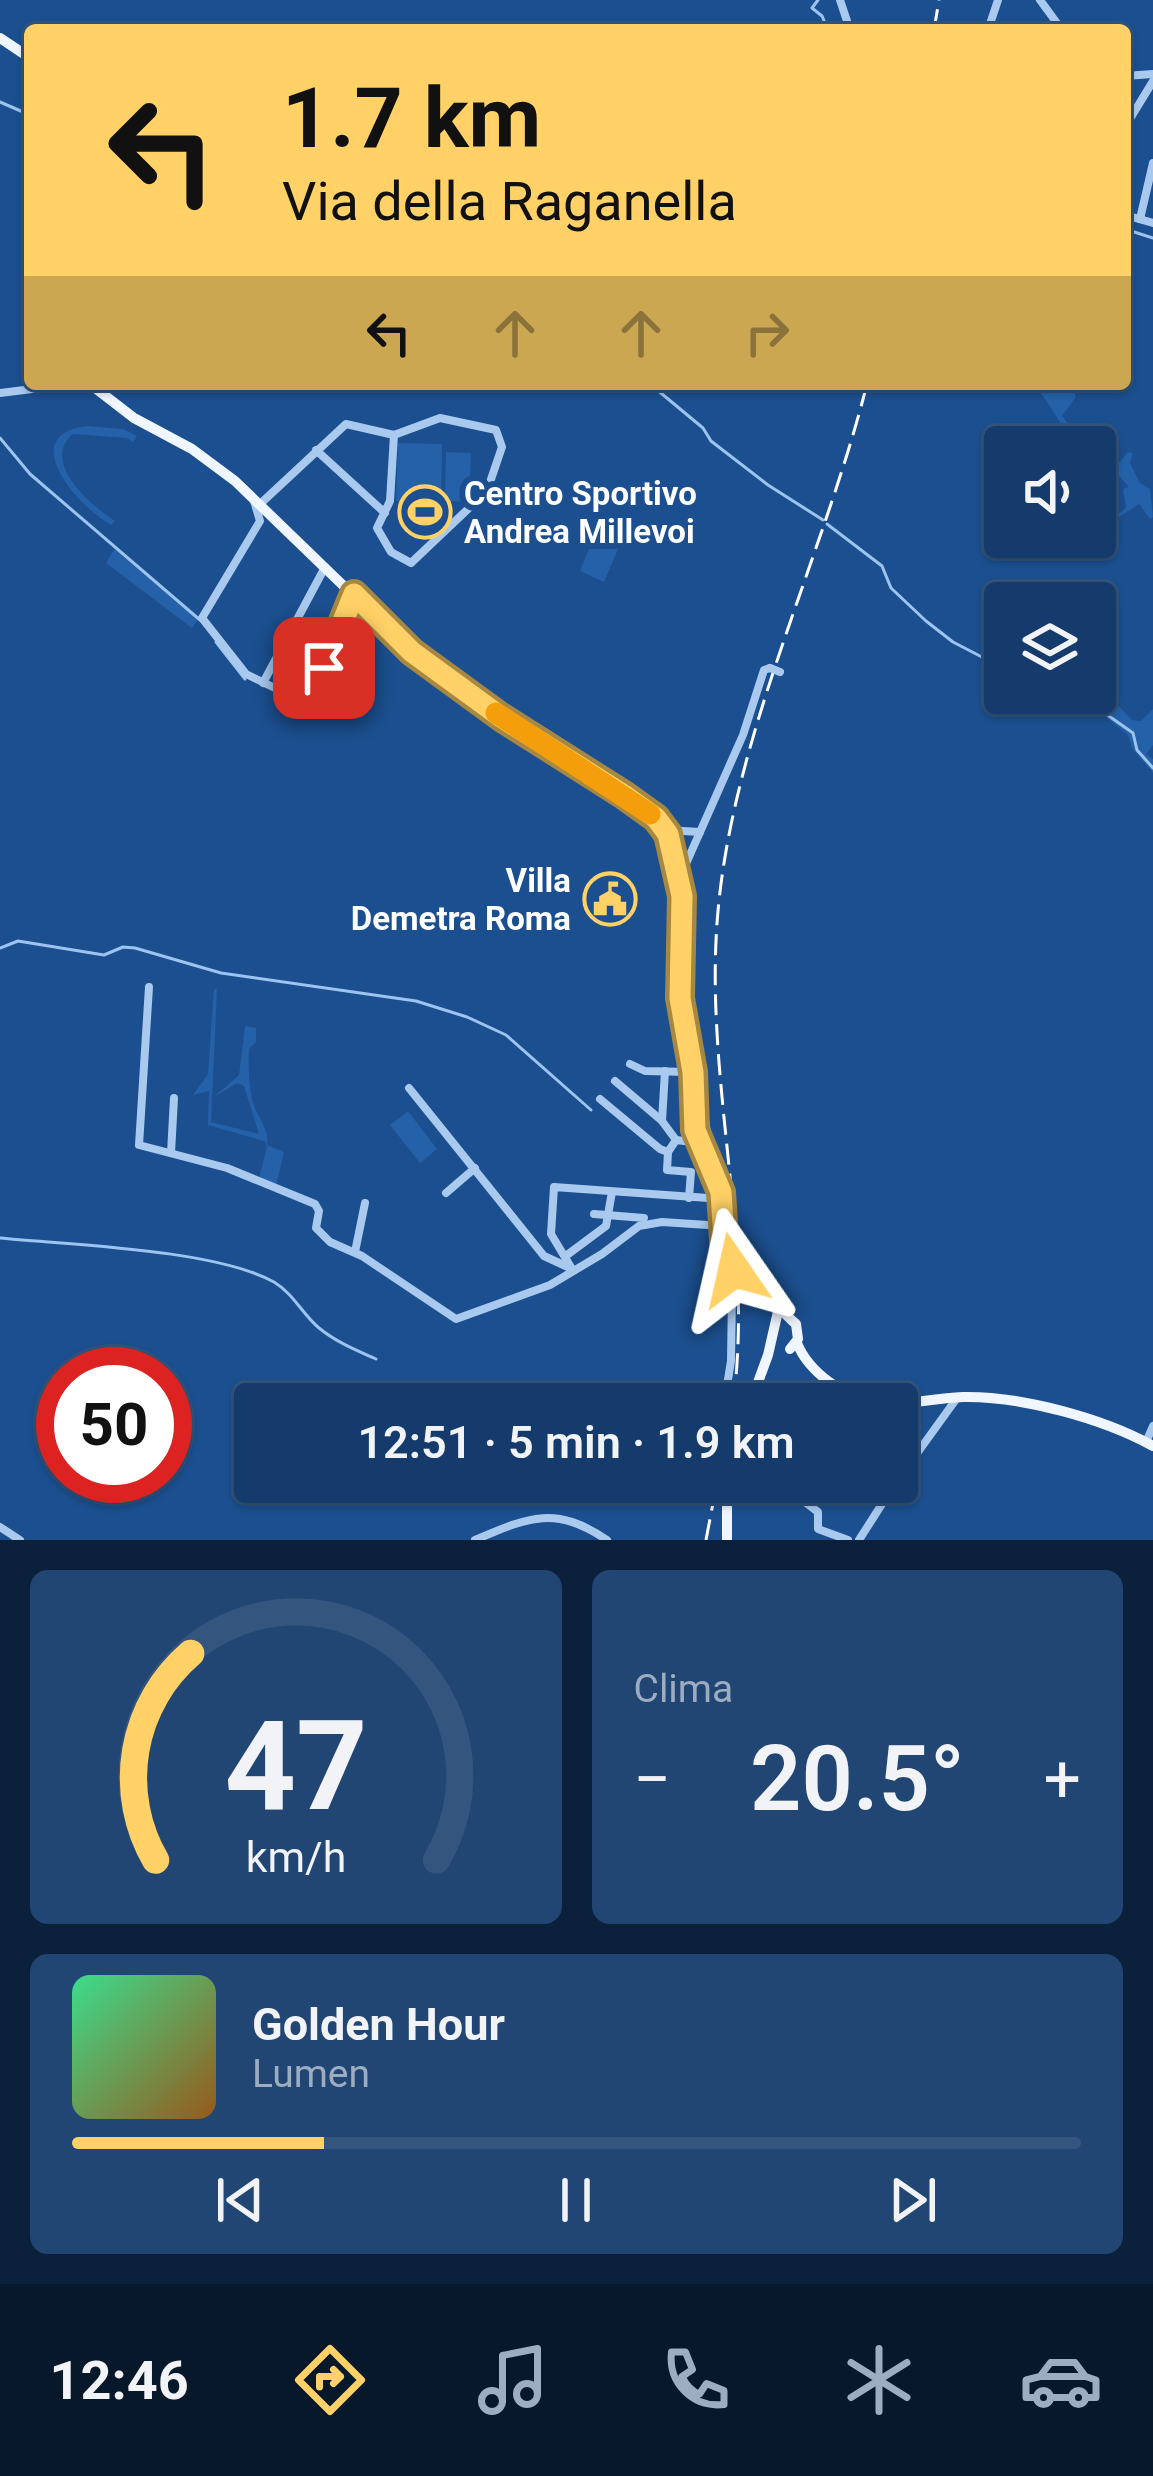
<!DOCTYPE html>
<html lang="it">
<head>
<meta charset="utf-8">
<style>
  :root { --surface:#143b6b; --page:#214673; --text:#f1f3f6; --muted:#9dadc1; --line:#33557e; --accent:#ffd166 }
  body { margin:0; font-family:Roboto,sans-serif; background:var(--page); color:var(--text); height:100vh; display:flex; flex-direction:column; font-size:45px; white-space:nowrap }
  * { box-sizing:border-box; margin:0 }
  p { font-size:39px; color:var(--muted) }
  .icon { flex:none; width:66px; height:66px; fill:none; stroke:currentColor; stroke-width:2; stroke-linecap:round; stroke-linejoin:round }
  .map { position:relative; height:1540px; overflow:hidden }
  .side { display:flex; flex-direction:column; gap:30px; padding:30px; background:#0b203b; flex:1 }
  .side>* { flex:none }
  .guide { position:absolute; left:24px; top:24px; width:1107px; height:366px; border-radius:12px; box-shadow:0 3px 9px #0004,0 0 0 3px var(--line); background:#ffd166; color:#111; overflow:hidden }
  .controls { position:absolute; left:984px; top:426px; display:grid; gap:24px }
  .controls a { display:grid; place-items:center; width:132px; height:132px; border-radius:12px; background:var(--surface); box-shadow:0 3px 9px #0004,0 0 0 3px var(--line); font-size:60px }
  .speed { position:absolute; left:36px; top:1347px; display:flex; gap:24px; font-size:60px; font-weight:700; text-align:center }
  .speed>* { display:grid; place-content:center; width:156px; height:156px; border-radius:50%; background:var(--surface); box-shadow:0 3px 9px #0004,0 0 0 3px var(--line); line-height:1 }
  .speed .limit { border:18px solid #d22; background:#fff; color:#111 }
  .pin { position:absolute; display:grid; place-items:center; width:102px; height:102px; color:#fff; margin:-51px; border-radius:24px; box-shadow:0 6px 18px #0006 }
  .me { position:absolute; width:132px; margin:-66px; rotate:349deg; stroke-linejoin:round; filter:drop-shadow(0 0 9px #0008) }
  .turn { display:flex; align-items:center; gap:42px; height:252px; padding:0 60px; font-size:54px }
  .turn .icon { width:156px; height:156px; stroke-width:2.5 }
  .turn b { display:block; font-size:84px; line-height:102px }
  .lanes { display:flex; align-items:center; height:114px; padding:0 60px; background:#0003; justify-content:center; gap:60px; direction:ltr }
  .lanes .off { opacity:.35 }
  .big { font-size:90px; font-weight:600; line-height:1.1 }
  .side .widget { flex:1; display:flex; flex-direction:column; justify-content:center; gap:18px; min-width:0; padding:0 42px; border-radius:18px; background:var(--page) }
  .side .dial { align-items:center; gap:0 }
  .dial svg { height:312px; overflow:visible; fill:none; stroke:var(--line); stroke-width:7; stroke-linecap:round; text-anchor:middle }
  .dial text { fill:var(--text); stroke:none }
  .song { display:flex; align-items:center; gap:36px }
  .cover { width:144px; height:144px; border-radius:18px; background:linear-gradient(135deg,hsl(150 70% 55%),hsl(30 70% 35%)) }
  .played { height:12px; border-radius:6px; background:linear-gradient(90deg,var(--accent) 25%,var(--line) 25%) }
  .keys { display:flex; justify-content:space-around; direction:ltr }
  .heat { display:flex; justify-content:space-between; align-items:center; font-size:66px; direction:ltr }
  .side .tiles { flex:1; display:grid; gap:30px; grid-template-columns:1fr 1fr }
  .widget:last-child { grid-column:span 2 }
  .trip { position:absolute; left:234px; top:1383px; width:684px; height:120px; border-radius:12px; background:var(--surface); box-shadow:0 3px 9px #0004,0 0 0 3px var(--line); font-weight:600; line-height:120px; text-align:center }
  .menu { display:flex; height:192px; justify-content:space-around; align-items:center; background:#08182b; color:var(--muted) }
  .menu .icon { width:84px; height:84px }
  .menu .selected { color:var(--accent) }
  .menu b { font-size:54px; color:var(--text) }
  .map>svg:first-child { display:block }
  .green { fill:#2461a8 }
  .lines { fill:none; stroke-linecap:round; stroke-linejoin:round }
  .stream { stroke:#9cc4f0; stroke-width:3 }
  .minor { stroke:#a9c9ee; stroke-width:8 }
  .major { stroke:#f0f6ff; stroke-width:10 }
  .rail { stroke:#fff; stroke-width:3; stroke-dasharray:21 9; stroke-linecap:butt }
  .minor-bridge { stroke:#a9c9ee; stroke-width:8 }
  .route-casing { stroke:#a68842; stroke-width:30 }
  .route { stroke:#ffd166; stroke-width:21 }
  .slow { stroke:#f59e0b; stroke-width:21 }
  .labels { text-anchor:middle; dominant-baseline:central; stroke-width:12; stroke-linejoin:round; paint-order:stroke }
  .poi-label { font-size:33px; font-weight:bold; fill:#fff; stroke:#1b4f8f; text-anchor:start }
</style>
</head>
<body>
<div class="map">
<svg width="1153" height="1540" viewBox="0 0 1153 1540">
  <rect width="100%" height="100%" fill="#1b4f8f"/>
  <g class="green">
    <path d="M 1034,384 C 1049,384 1072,378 1076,397 L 1062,416 L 1079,438 L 1092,436 L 1094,447 L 1080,447 C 1061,428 1051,405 1034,384 Z"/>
    <path d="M 88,426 L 123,429 L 137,436 L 133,442 L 127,438 L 73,434 C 40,461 90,505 115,521 L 111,525 C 78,507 14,434 88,426 Z"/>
    <polygon points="398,443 442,444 441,503 396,501"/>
    <polygon points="446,452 471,453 469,502 445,501"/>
    <polygon points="1128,452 1133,453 1130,463 1140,483 1150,489 1153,517 1150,519 1139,504 1103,527 1126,508 1123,489 1129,487 1109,465 1120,462"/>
    <polygon points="596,532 621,542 604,582 580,571"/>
    <polygon points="115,548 198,619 192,628 106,563"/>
    <polygon points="1095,681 1132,720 1141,721 1153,709 1153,745 1146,754 1153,759 1153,773 1132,748 1128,735 1106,717 1098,698 1071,693 1095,693"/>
    <path d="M 214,989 L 217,989 L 211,1122 L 259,1134 L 244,1086 L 237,1083 L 214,1097 L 239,1075 L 245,1026 L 256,1028 L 256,1042 L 249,1049 C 248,1066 249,1083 252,1099 C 256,1116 270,1129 267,1145 L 284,1152 L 276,1186 L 259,1179 L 267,1146 L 264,1141 L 208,1125 L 209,1091 L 193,1095 L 208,1074 Z"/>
    <polygon points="408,1111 437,1149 420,1163 390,1125"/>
  </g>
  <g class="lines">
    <g class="stream">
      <polyline points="818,0 812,8 822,16 828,30"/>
      <polyline points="0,102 30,115"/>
      <polyline points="1125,229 1153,238"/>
      <polyline points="650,384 703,428 711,441 768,485 823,520"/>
      <polyline points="0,438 30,474 200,620"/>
      <polyline points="827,524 882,566 891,588 926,621 953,642 1005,669"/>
      <polyline points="216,642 245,679"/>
      <polyline points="1095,691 1106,714 1133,733 1137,750 1153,768"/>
      <polyline points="0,948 18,941 104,955 123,947 135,948 221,973 416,1001 467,1017 506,1035 591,1110"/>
      <path d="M 0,1238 C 71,1245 214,1249 274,1282 C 294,1294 302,1314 319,1328 C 336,1342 356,1350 376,1359"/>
    </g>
    <g class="minor">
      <polyline points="840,0 850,30"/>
      <polyline points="1040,0 1062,30"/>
      <polyline points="988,30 998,0"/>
      <polyline points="1125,76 1153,74"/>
      <polyline points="1125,127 1153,81"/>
      <polyline points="1125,215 1153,223"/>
      <polyline points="1140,219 1153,163"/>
      <polyline points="0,393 72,384"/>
      <polyline points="316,450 385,513"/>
      <polyline points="254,501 260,521 202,618 246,674 312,706"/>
      <polyline points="259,505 346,424 394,435 440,418 496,430 502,447 487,491 411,563 391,552 377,528 390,501 394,435"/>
      <polyline points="263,683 324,569"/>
      <polyline points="309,704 354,595"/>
      <polyline points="666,830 700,832"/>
      <polyline points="681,875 743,735 764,670 770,668"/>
      <polyline points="683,908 687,908 684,964"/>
      <polyline points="149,987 139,1145 227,1168 315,1204 319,1211 316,1228 330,1242 362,1256 456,1319 550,1285 602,1254 639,1226 662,1222 723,1226"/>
      <polyline points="630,1064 645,1071 689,1072"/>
      <polyline points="665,1071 662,1121 676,1140"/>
      <polyline points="615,1081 661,1120"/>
      <polyline points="409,1088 544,1256 570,1268"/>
      <polyline points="600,1099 660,1149 668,1152 676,1140"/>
      <polyline points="676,1140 709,1144 689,1026"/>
      <polyline points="668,1152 667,1170 691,1172 689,1198"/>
      <polyline points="171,1153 174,1098"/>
      <polyline points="446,1193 475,1168"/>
      <polyline points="594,1214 644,1218"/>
      <polyline points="715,1226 716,1257 732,1293 731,1361 724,1404"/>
      <polyline points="355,1252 365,1203"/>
      <polyline points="567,1255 606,1226 612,1192"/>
      <polyline points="572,1269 551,1234 554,1187 722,1199"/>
      <polyline points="1146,1442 1153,1426"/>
      <polyline points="897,1481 957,1398"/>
      <polyline points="779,1482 818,1512 818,1529 848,1540"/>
      <polyline points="0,1527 20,1540"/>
      <path d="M 475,1540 C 529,1517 555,1505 607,1540"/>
      <polyline points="859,1540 896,1482"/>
    </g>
    <g class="major">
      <polyline points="0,38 30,58"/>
      <polyline points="90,384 134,418 192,449 235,481 412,652 496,713 624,795 664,828 674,850 681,887 679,998 693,1072 695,1126 722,1199 725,1256 737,1271"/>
      <path d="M 741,1272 C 766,1284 776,1308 796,1324 L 798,1339 L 790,1349"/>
      <path d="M 797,1343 C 809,1373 844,1396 875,1404"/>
      <polyline points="750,1404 768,1355 779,1307"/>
      <path d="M 897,1404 C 919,1402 941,1398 963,1397 C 1021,1396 1102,1418 1153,1446"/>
      <polyline points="727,1482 727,1540"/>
    </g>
    <g class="rail">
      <polyline points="934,30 939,0"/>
      <path d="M 733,1404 C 755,1239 703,1077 718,911 C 734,733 823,558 867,384"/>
      <polyline points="706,1540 717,1482"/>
    </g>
    <polyline class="minor-bridge" points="770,668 780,672"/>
  </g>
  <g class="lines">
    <g class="route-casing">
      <polyline id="route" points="324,668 354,594 412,652 501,717 624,795 656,818 668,834 682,896 680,998 693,1072 695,1130 721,1192 725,1256 734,1270"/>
    </g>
    <use href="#route" class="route"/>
    <polyline class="slow" points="496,713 650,814"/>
  </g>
  <defs>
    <g id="stadium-ring" transform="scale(2.7)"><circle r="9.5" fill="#1b4f8f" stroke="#ffd166" stroke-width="1.5"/><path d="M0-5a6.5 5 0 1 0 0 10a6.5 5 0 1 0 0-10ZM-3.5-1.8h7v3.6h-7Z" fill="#ffd166"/></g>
    <g id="civic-ring" transform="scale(2.7)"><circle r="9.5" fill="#1b4f8f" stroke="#ffd166" stroke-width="1.5"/><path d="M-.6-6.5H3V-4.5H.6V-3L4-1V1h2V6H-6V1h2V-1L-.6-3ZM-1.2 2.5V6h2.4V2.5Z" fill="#ffd166"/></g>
  </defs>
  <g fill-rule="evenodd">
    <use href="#stadium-ring" x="425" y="512"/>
    <use href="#civic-ring" x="610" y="899"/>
  </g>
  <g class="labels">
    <g class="poi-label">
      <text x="464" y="493">Centro Sportivo<tspan x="464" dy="38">Andrea Millevoi</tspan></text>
      <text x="571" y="880" text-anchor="end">Villa<tspan x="571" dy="38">Demetra Roma</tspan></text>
    </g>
  </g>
</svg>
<div class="controls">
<a><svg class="icon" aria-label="sound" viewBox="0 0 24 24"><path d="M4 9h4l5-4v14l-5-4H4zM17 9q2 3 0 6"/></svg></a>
<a><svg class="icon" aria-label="layers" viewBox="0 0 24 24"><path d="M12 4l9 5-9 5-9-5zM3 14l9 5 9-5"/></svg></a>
</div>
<div class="speed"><div class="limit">50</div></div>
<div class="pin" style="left:324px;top:668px;background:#d93025"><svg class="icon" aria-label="arrive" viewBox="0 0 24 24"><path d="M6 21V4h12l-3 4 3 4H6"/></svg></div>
<svg class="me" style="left:734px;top:1270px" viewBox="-20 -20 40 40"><path d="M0-17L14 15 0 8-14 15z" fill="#ffd166" stroke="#fff" stroke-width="4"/></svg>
<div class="trip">12:51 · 5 min · 1.9 km</div>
<div class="guide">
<div class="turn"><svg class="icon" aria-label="left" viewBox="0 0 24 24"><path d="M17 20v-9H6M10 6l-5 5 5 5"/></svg><div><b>1.7 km</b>Via della Raganella</div></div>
<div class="lanes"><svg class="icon" aria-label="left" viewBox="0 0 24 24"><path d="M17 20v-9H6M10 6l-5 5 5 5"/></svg><svg class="icon off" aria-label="ahead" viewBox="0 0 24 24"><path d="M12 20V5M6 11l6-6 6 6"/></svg><svg class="icon off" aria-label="ahead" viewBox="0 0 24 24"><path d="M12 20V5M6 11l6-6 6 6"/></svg><svg class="icon off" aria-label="right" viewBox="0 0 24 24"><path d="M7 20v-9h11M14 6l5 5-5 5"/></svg></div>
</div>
</div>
<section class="side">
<div class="tiles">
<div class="widget dial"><svg viewBox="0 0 100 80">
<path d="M14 69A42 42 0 1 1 86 69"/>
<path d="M14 69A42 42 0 0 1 23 16" stroke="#ffd166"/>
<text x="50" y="56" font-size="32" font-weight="700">47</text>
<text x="50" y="72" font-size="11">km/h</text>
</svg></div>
<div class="widget"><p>Clima</p>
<div class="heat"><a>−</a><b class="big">20.5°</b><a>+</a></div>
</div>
<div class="widget">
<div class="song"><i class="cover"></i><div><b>Golden Hour</b><p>Lumen</p></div></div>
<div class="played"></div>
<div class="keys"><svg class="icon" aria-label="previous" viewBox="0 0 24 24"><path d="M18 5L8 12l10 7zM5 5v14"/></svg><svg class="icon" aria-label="pause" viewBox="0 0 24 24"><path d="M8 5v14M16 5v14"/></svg><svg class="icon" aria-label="next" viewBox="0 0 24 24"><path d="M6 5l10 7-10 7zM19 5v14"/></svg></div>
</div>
</div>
</section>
<nav class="menu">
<b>12:46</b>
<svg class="icon selected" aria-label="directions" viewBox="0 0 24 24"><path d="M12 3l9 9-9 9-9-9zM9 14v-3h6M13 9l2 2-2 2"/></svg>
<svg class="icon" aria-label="music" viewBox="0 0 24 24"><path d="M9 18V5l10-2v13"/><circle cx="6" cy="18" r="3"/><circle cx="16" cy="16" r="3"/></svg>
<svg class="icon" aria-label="phone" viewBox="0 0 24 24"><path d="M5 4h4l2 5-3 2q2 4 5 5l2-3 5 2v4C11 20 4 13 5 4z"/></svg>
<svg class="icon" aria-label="climate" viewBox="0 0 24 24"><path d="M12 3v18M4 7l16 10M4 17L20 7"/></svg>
<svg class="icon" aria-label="car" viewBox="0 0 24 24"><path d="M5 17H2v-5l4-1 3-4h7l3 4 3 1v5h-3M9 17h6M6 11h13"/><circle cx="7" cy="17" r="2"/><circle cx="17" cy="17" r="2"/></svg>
</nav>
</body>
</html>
